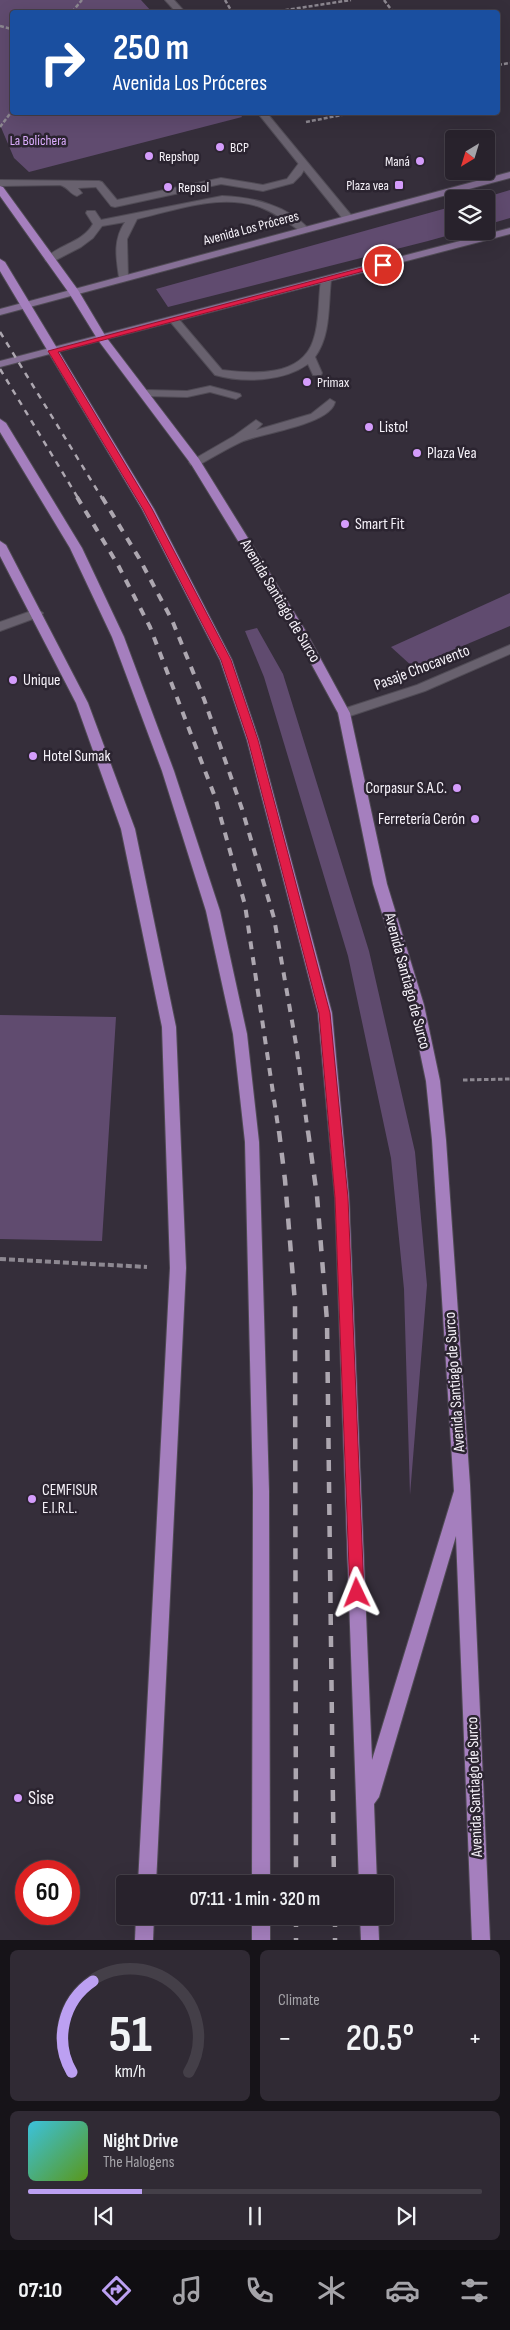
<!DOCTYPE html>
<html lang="en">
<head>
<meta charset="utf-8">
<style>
  :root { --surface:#28222c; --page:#302a34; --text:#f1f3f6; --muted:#a5a4a9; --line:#443f48; --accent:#bca0f2 }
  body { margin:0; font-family:"Sofia Sans Condensed",sans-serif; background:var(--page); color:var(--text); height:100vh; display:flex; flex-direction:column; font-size:19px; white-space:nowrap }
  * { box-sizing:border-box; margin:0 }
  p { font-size:16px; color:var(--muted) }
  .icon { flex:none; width:28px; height:28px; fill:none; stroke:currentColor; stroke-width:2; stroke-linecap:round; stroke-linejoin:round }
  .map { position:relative; height:1940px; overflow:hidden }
  .sheet { display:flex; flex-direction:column; gap:10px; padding:10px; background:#161318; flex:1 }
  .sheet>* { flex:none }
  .guide { position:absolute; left:10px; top:10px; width:490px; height:105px; border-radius:5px; box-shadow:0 5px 20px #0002,0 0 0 1px var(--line); background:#1a4fa0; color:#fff; overflow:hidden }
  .needle { width:32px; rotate:218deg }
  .fabs { position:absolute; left:445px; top:130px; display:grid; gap:10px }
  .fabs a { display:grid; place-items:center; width:50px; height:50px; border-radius:5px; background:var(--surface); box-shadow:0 5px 20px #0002,0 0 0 1px var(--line); font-size:25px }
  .speed { position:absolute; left:15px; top:1860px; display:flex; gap:10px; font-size:25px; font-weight:700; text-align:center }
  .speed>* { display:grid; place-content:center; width:65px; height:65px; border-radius:50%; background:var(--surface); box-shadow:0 5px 20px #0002,0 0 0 1px var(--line); line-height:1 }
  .speed .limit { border:8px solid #d22; background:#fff; color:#111 }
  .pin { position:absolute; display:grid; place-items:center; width:42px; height:42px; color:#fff; margin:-21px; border:2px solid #fff; border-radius:50%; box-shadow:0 1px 5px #0007 }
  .me { position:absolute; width:55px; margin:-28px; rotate:358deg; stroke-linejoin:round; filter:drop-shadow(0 0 4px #0008) }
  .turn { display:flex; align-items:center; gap:18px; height:105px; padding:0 20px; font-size:22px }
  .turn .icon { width:65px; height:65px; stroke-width:2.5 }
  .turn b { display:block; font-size:35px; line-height:42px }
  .big { font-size:38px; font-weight:600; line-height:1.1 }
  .sheet .widget { flex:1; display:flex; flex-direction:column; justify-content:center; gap:8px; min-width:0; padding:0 18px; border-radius:8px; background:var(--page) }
  .sheet .dial { align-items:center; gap:0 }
  .dial svg { height:130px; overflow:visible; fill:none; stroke:var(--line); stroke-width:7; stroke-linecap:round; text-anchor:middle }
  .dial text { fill:var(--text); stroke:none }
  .song { display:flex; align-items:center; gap:15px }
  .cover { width:60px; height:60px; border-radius:8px; background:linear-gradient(135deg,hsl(190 70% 55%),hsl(90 70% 35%)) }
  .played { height:5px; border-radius:2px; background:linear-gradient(90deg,var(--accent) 25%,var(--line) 25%) }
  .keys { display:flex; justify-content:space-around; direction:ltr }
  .heat { display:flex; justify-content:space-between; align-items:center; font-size:28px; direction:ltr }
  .sheet .tiles { flex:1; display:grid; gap:10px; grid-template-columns:1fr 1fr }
  .widget:last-child { grid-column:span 2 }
  .trip { position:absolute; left:116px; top:1875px; width:278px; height:50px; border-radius:5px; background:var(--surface); box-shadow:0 5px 20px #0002,0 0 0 1px var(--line); font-weight:600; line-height:50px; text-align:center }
  .menu { display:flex; height:80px; justify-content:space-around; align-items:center; background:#100e12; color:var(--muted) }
  .menu .icon { width:35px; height:35px }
  .menu .current { color:var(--accent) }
  .menu b { font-size:22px; color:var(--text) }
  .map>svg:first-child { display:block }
  .green { fill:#604b6f }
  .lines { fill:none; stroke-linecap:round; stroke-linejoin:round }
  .service-casing { stroke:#504b55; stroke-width:2 }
  .minor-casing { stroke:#504b55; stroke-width:2 }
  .secondary-casing { stroke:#504b55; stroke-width:2 }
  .primary-casing { stroke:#504b55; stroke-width:2 }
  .path-far2 { stroke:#8d8891; stroke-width:2.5; stroke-dasharray:4 2; stroke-linecap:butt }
  .path-far1 { stroke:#8d8891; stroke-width:3; stroke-dasharray:4.5 2.5; stroke-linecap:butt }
  .path { stroke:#8d8891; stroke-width:4; stroke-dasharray:6 3; stroke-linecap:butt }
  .service { fill:#68616e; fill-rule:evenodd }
  .minor { fill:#68616e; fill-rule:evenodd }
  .secondary { fill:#867096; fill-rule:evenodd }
  .primary { fill:#a57fbe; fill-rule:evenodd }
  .rail-far2 { stroke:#ada7b0; stroke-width:2.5; stroke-dasharray:6 6; stroke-linecap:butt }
  .rail-far1 { stroke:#ada7b0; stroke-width:4; stroke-dasharray:8 8; stroke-linecap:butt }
  .rail { stroke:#ada7b0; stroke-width:4.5; stroke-dasharray:11 11; stroke-linecap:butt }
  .route { fill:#e11d48; stroke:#92132f }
  .poi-dot { fill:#d49cfb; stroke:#2b2430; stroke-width:2 }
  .labels { text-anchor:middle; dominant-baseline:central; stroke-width:5; stroke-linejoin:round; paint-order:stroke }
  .far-park-label { font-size:14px; fill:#dcadfe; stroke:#2b2430 }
  .far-poi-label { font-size:14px; fill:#f6f2f9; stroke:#2b2430; text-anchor:start }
  .far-street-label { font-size:14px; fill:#f6f2f9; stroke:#2b2430 }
  .poi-label { font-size:16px; fill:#f6f2f9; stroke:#2b2430; text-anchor:start }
  .street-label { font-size:16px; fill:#f6f2f9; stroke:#2b2430 }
  .near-poi-label { font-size:19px; fill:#f6f2f9; stroke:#2b2430; text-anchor:start }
</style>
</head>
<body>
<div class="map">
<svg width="510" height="1940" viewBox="0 0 510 1940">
  <rect width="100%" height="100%" fill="#352e3a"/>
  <g class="green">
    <polygon points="0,0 141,0 152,12 12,12 12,112 239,112 242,117 29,172 14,158 0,125"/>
    <polygon points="510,190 510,218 486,225 486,199 480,199"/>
    <polygon points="454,206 454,231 464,231 428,241 168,307 156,289"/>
    <polygon points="510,593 510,626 413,667 391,647"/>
    <polygon points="257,628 283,674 369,951 415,1152 427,1285 410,1495 404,1289 391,1158 348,956 264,677 245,631"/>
    <polygon points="0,1015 116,1017 102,1241 0,1239"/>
  </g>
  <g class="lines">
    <g class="service-casing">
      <g id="service">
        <path d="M 302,162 L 307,165 L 301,175 L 293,183 L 263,191 L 221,184 L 115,207 L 111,206 L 96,187 L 78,188 L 82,193 L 77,196 C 70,194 68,187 60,185 L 0,186 L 0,180 L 99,181 L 102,182 L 117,200 L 221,178 L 263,185 L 287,179 L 299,163 Z"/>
        <path d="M 222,196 C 252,197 287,205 309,229 L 304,232 L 300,231 C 287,222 273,211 257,206 C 218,194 175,210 137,219 L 127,239 L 128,279 L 124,280 L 119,277 C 116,257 113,240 125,222 L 102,226 L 93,238 L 81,247 L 54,261 L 46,261 L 45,259 C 59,244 82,243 93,224 L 86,213 L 87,211 L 95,211 L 101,220 Z"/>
        <path d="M 326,277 L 331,280 C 328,306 331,335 315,357 L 322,373 L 321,375 L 313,375 L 308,364 C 283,382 243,383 215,375 L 168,319 L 169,317 L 177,317 L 222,370 C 253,374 301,377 313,341 C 320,322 318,300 321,280 Z"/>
        <polygon points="210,386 240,394 241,396 236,399 210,392 187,397 145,396 140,393 145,390 187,391"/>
        <path d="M 330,399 L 335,402 C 330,425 261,433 241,442 C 226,449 213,457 199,465 L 191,465 L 189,462 L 234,436 L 256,420 L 262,424 L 256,430 L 311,414 Z"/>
      </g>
    </g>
    <g class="minor-casing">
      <g id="minor">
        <polygon points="165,0 174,0 185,12 176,12"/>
        <polygon points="257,112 266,112 351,215 351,219 343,219"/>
        <polygon points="37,609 43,613 41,616 0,631 0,622"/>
        <polygon points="510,645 510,654 425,691 344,718 338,713 340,710 417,685"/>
      </g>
    </g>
    <g class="secondary-casing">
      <g id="secondary">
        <polygon points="510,172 510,178 0,315 0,309"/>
        <polygon points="510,228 510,234 0,367 0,361"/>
      </g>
    </g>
    <g class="primary-casing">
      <g id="primary">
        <polygon points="0,186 3,187 78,290 106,337 199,459 305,630 350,713 387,884 424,1005 440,1081 446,1140 470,1485 490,1940 472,1940 456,1536 379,1797 374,1804 377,1884 359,1884 335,1198 318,1013 247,740 220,660 142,509 0,271 0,259 5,262 154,509 232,660 259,740 332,1013 349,1198 372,1760 454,1491 432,1140 426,1081 410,1005 373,884 338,713 295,634 191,464 98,340 69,293 0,196"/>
        <polygon points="0,419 6,423 82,548 124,637 174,771 220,911 247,1034 259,1142 269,1491 270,1884 252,1884 253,1491 245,1142 233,1034 206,911 162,771 112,637 70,548 0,432"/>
        <polygon points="0,541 6,545 88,703 135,829 176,1027 186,1268 156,1884 138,1884 170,1268 162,1027 121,829 76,703 0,556"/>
        <polygon points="136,1916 154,1916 153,1940 135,1940"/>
        <rect x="252" y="1916" width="18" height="24"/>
        <polygon points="360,1916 378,1916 379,1940 361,1940"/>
      </g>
    </g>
    <g class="path-far2">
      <polyline points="225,0 232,12"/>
      <polyline points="384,0 393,12"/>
      <polyline points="72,12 82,0"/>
      <polyline points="273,12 351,0"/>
      <polyline points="0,26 12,29"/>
      <polyline points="498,65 510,63"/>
      <polyline points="306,122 357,112"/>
      <polyline points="0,127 12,111"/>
    </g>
    <polyline class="path-far1" points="463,1080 510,1079"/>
    <polyline class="path" points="0,1259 147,1267"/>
    <use href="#service" class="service"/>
    <use href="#minor" class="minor"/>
    <use href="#secondary" class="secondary"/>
    <use href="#primary" class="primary"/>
    <g class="rail-far2">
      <polyline points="0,332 102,498"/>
      <polyline points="0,369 78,498"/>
    </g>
    <g class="rail-far1">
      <polyline points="77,497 118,565 150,627 215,797 245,905 279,1133"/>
      <polyline points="102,497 139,558 172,620 204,699 242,809 274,918 296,1044 308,1133"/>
    </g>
    <g class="rail">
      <polyline points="279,1131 285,1180 295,1303 296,1884"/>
      <polyline points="308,1131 317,1196 327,1321 334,1884"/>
      <polyline points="296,1916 296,1940"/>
      <polyline points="335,1916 335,1940"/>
    </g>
  </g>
  <polygon class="route" points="380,263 387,265 58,352 152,509 231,660 258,740 330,1013 348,1198 364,1593 362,1598 357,1600 352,1598 350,1593 335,1198 319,1013 248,740 221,660 143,509 48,351"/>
  <g class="poi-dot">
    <circle cx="220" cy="147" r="5"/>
    <circle cx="149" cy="156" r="5"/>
    <circle cx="420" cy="161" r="5"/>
    <rect x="394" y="180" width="10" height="10" rx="2.5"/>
    <circle cx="168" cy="187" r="5"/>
    <circle cx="307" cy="382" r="5"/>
    <circle cx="369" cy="427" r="5"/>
    <circle cx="417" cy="453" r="5"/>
    <circle cx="345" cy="524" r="5"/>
    <circle cx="13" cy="680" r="5"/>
    <circle cx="33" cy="756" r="5"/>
    <circle cx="457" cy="788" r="5"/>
    <circle cx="475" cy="819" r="5"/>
    <circle cx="32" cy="1499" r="5"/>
    <circle cx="18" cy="1798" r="5"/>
  </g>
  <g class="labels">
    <g class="far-park-label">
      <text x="38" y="140">La Bolichera</text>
    </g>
    <g class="far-poi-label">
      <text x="230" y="147">BCP</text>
      <text x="159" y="156">Repshop</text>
      <text x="410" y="161" text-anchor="end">Maná</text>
      <text x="389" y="185" text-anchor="end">Plaza vea</text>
      <text x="178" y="187">Repsol</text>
      <text x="317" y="382">Primax</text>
    </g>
    <g class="far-street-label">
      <text transform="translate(251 228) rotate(-15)">Avenida Los Próceres</text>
    </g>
    <g class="poi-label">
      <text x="379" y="427">Listo!</text>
      <text x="427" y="453">Plaza Vea</text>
      <text x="355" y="524">Smart Fit</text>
      <text x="23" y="680">Unique</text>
      <text x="43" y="756">Hotel Sumak</text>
      <text x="447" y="788" text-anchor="end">Corpasur S.A.C.</text>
      <text x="465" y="819" text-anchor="end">Ferretería Cerón</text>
      <text x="42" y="1490">CEMFISUR<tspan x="42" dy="18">E.I.R.L.</tspan></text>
    </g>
    <g class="street-label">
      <text transform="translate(280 601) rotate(59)">Avenida Santiago de Surco</text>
      <text transform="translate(422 668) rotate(-21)">Pasaje Chocavento</text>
      <text transform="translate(407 981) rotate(75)">Avenida Santiago de Surco</text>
      <text transform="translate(455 1382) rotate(-94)">Avenida Santiago de Surco</text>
      <text transform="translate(475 1787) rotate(-92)">Avenida Santiago de Surco</text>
    </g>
    <g class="near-poi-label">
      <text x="28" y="1798">Sise</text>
    </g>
  </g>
</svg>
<div class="fabs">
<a><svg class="needle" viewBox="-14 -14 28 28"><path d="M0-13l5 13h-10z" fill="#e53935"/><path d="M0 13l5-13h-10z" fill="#a5a4a9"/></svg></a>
<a><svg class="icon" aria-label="layers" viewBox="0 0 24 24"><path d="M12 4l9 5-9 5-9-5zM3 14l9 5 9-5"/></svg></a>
</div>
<div class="speed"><div class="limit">60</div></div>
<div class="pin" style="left:383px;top:265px;background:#d93025"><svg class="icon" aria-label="arrive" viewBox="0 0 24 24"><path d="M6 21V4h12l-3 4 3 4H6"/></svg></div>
<svg class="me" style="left:357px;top:1593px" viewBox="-20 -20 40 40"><path d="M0-17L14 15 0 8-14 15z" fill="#e11d48" stroke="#fff" stroke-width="4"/></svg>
<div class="trip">07:11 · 1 min · 320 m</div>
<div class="guide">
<div class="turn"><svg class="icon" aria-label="right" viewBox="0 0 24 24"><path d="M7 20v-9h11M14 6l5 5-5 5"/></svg><div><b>250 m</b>Avenida Los Próceres</div></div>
</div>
</div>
<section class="sheet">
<div class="tiles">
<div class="widget dial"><svg viewBox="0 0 100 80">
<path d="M14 69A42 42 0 1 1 86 69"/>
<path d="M14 69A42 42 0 0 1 27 13" stroke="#bca0f2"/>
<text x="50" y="56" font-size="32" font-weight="700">51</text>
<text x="50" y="72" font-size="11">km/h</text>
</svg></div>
<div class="widget"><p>Climate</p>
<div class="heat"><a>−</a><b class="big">20.5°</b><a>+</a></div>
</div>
<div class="widget">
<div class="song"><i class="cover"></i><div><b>Night Drive</b><p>The Halogens</p></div></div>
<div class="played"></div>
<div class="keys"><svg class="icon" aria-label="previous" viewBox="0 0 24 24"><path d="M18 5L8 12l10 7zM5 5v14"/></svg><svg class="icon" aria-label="pause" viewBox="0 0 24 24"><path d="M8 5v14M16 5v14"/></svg><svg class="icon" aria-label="next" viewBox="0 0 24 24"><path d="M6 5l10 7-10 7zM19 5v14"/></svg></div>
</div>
</div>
</section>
<nav class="menu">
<b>07:10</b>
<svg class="icon current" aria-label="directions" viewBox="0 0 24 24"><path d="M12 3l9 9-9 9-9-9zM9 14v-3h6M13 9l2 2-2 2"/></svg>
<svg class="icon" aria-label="music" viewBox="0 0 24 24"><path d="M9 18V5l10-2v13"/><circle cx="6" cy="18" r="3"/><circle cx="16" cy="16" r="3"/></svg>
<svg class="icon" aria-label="phone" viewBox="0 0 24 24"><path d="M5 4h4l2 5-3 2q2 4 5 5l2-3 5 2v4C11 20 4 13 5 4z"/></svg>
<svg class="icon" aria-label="climate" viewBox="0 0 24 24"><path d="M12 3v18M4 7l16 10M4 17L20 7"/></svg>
<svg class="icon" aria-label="car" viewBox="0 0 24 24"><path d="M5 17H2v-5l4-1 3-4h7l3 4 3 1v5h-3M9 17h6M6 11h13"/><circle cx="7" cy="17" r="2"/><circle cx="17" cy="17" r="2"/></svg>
<svg class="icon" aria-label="filters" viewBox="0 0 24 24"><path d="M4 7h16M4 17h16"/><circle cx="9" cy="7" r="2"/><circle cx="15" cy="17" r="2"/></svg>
</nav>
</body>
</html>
